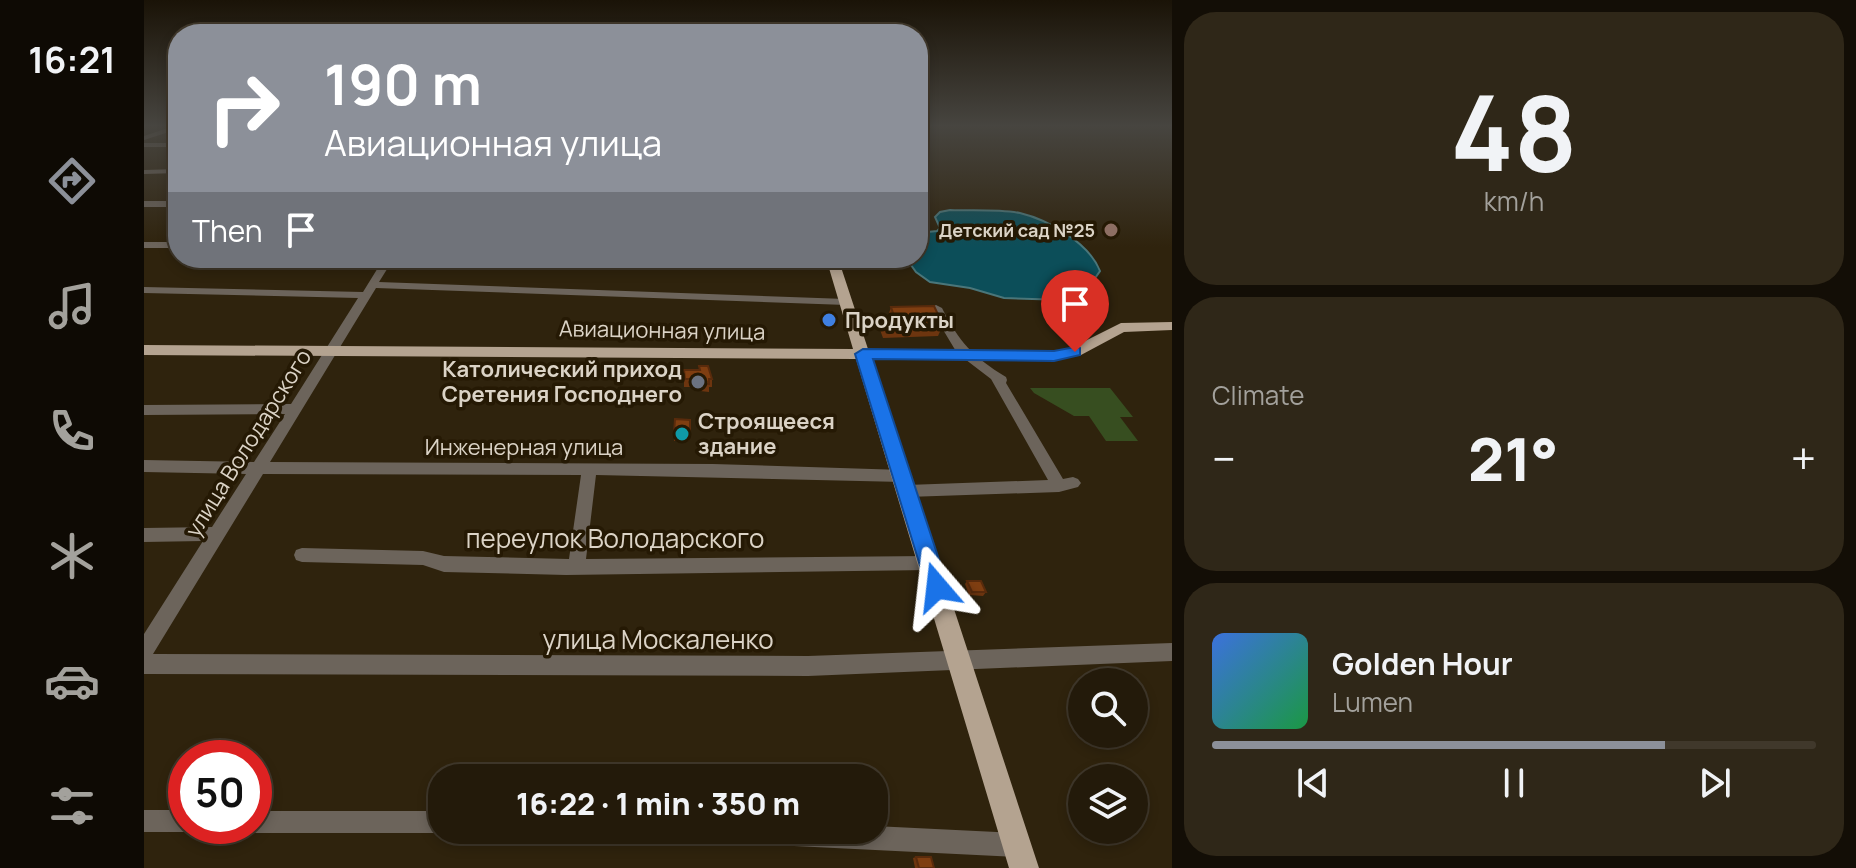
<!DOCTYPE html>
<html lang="en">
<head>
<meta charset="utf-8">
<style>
  :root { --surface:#231a0a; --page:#2f2718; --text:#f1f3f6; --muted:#a3a19c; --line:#40382b; --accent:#8c9099 }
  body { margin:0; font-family:Manrope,sans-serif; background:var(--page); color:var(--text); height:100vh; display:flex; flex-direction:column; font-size:30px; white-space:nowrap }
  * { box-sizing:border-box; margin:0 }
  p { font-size:26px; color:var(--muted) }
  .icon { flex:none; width:44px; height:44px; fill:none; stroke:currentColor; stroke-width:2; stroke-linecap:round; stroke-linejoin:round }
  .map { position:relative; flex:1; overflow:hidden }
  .side { display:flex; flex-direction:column; gap:12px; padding:12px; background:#130e06; width:684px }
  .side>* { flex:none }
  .top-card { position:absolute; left:24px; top:24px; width:760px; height:244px; border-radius:32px; box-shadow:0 4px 12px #0003,0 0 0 2px var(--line); background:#8c9099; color:#fff; overflow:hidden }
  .tools { position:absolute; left:924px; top:668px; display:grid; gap:16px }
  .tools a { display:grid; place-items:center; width:80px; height:80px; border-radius:50%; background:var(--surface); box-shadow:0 4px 12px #0003,0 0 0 2px var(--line); font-size:40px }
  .speed { position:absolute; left:24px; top:740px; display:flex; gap:16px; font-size:40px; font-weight:700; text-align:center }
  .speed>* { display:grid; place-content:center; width:104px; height:104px; border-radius:50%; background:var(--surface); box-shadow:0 4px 12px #0003,0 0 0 2px var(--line); line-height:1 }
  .speed .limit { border:12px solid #d22; background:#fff; color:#111 }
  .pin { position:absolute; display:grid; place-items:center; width:68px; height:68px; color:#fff; margin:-82px -34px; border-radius:50% 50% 50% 0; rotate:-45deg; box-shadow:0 0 8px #0007 }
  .pin .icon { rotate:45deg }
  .me { position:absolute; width:88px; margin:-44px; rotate:343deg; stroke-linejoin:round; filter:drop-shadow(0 0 6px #0008) }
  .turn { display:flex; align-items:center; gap:28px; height:168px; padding:0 24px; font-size:36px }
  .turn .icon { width:104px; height:104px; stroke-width:2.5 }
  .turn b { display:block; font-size:56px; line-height:68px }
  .then { display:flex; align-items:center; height:76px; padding:0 24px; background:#0003; gap:16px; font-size:30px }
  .big { font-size:60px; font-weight:800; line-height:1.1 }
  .side .tile { flex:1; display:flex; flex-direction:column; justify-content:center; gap:12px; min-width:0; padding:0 28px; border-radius:32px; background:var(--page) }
  .side .dial { align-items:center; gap:0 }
  .dial b { font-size:104px; line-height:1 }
  .song { display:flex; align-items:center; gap:24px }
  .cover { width:96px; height:96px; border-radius:12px; background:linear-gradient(135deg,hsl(220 70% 55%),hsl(140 70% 35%)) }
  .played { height:8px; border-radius:4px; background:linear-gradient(90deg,var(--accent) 75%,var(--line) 75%) }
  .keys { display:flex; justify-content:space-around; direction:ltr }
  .heat { display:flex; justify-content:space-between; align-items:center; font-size:44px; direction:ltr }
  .trip { position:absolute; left:284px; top:764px; width:460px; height:80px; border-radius:32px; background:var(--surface); box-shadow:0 4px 12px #0003,0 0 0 2px var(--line); font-weight:800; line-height:80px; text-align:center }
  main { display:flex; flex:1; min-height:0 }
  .tab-bar { display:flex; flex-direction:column; width:144px; justify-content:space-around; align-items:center; background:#0e0a04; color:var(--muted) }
  .tab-bar .icon { width:56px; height:56px }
  .tab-bar .selected { color:var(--accent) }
  .tab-bar b { font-size:36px; color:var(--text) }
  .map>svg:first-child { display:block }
  .green { fill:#374e20 }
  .water { fill:#0c4e59; stroke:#4a767a; stroke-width:2 }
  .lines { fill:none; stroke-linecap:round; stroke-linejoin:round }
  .minor { fill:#6c645b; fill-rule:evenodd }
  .major { fill:#b4a390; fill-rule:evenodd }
  .wall { fill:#6d350f }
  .building { fill:#7f3e11; stroke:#592b0c; stroke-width:2 }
  .route { fill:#1a73e8; stroke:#114b97; stroke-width:2 }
  .education-dot { fill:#8d6e63; stroke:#251904; stroke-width:3 }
  .shop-dot { fill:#3f7fe0; stroke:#251904; stroke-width:3 }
  .worship-dot { fill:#6b7280; stroke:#251904; stroke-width:3 }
  .culture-dot { fill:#0f9aa8; stroke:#251904; stroke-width:3 }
  .labels { text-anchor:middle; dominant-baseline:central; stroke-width:7; stroke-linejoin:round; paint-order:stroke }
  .far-poi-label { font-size:18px; font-weight:bold; fill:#dbd3c6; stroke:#251904; text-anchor:end }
  .poi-label { font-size:22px; font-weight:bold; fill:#dbd3c6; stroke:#251904; text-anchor:start }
  .street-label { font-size:22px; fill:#dbd3c6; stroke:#251904 }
  .near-street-label { font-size:26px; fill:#dbd3c6; stroke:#251904 }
</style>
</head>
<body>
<main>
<nav class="tab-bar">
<b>16:21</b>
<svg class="icon selected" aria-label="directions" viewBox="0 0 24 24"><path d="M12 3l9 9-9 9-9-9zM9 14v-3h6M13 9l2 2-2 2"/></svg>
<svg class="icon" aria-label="music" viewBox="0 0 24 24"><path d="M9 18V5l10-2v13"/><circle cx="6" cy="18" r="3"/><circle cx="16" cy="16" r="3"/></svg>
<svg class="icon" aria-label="phone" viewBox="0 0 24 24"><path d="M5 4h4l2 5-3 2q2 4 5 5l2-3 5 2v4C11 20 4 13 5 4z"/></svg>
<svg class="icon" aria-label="climate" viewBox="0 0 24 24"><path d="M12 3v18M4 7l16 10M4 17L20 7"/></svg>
<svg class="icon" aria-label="car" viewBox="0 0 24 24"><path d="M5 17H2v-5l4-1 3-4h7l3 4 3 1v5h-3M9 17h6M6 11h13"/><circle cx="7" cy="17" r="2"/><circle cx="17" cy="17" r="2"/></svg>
<svg class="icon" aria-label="filters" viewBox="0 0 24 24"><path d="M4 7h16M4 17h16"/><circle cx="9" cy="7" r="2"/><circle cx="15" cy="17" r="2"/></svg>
</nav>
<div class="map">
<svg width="1028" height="868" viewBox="0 0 1028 868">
  <rect width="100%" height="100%" fill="#2f230d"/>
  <polygon class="green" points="886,388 966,388 989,417 976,417 994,441 962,441 945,416 930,416 890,393"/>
  <path class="water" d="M 806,210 C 829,211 854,209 876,213 C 905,220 945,243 956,271 L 940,294 L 921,300 L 860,298 L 826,288 L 786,282 L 772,272 L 762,258 L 774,258 L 774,233 L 793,231 L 796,228 L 791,217 L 796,212 Z"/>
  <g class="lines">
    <g class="minor">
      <polygon points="30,126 34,126 34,129 0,140 0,136"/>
      <rect x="0" y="143" width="34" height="4"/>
      <polygon points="34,169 34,173 0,174 0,170"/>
      <rect x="0" y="201" width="34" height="6"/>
      <rect x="0" y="242" width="34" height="6"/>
      <polygon points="240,258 250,258 235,282 702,299 708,302 702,305 232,288 126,462 569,464 759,470 764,472 766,476 764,480 759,482 452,475 442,559 785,556 791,558 793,563 791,568 785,570 422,575 300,572 279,565 158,562 152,560 150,555 152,550 158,548 279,551 300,556 425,559 437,475 119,474 9,654 664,656 1028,643 1028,661 664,676 0,674 0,634 59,541 0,542 0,528 68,527 102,474 0,472 0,460 110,462 141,414 0,415 0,405 147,404 214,298 0,293 0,287 219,292"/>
      <path d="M 792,305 L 798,308 C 815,342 829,357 862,377 L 863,380 L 862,383 L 919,479 L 929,477 L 934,479 L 937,483 L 934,487 L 915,492 L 763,497 L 758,495 L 755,491 L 758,487 L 763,485 L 904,480 L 847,379 L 813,353 L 786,308 Z"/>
      <polygon points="0,810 42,810 42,826 51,826 50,829 42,832 0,832"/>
      <polygon points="110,811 298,811 298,830 306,830 298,833 110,833 102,830 100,826 110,826"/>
      <polygon points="730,826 873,833 881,837 885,845 881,853 873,857 650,846 642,842 638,834 640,830 730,830"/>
    </g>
    <polygon class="major" points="682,258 694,258 724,349 910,351 927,348 977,323 1028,322 1028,330 980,332 937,355 910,361 728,359 895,868 865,868 712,359 0,355 0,345 709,349"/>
  </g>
  <g class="wall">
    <polygon points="747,307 799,325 794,336 739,338 735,327 739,316 744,316"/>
    <polygon points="540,370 568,379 568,387 565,387 565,392 556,391 556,387 540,387"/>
    <polygon points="531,419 546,420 545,441 530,441"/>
    <polygon points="823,581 842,592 839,596 825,595 821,584"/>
    <polygon points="772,857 790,868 771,868 769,858"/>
  </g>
  <g class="building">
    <polygon points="790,306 799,325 743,327 739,316 750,316 747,307"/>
    <polygon points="555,366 564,366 568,379 565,379 565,384 557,384 556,379 541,379 540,370 556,370"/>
    <polygon points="531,419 546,420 546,434 530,433"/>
    <polygon points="823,581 837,581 842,592 828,592"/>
    <polygon points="772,857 787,857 790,868 775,868"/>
  </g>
  <linearGradient id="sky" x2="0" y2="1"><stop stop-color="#1a1307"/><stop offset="0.51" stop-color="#474540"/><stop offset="1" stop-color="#474540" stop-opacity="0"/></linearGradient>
  <rect width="1028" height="247" fill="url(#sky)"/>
  <polygon class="route" points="931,347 936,348 936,355 910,361 729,359 804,587 801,595 793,598 785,595 711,354 719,349 910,351"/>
  <circle class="education-dot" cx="967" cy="230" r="8"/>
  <circle class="shop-dot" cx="685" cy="320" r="8"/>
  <circle class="worship-dot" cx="554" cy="382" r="8"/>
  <circle class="culture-dot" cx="538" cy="434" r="8"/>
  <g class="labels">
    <g class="far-poi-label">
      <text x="951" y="230">Детский сад №25</text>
    </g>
    <g class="poi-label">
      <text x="701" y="320">Продукты</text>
      <text x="538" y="369" text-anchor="end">Католический приход<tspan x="538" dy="25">Сретения Господнего</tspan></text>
      <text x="554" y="421">Строящееся<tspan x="554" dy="25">здание</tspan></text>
    </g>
    <g class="street-label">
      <text transform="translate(518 330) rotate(1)">Авиационная улица</text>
      <text transform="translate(104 443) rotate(-58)">улица Володарского</text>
      <text x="380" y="447">Инженерная улица</text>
    </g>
    <g class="near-street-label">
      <text x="471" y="538">переулок Володарского</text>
      <text x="514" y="639">улица Москаленко</text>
    </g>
  </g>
</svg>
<div class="tools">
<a><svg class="icon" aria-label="search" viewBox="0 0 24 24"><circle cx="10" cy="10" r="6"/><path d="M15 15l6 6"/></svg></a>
<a><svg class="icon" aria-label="layers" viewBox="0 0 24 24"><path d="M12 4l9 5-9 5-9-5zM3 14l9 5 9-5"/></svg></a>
</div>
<div class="speed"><div class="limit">50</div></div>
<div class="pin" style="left:931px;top:352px;background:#d93025"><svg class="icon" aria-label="arrive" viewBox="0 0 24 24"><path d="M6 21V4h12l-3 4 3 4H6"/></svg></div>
<svg class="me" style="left:793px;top:587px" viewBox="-20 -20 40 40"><path d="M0-17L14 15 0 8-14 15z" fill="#1a73e8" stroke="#fff" stroke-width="4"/></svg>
<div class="trip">16:22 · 1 min · 350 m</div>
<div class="top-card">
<div class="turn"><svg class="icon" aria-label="right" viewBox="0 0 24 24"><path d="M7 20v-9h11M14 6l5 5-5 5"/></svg><div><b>190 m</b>Авиационная улица</div></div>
<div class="then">Then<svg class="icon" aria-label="arrive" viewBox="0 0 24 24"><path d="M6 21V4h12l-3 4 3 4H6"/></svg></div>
</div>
</div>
<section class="side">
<div class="tile dial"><b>48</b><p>km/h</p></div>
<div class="tile"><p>Climate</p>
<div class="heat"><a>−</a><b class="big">21°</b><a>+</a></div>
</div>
<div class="tile">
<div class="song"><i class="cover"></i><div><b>Golden Hour</b><p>Lumen</p></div></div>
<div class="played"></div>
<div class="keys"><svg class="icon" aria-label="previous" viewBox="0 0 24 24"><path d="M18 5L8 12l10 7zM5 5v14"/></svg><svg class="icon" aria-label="pause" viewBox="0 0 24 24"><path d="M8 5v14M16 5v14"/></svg><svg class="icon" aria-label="next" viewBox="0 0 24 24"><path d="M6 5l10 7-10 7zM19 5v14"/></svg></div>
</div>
</section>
</main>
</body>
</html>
